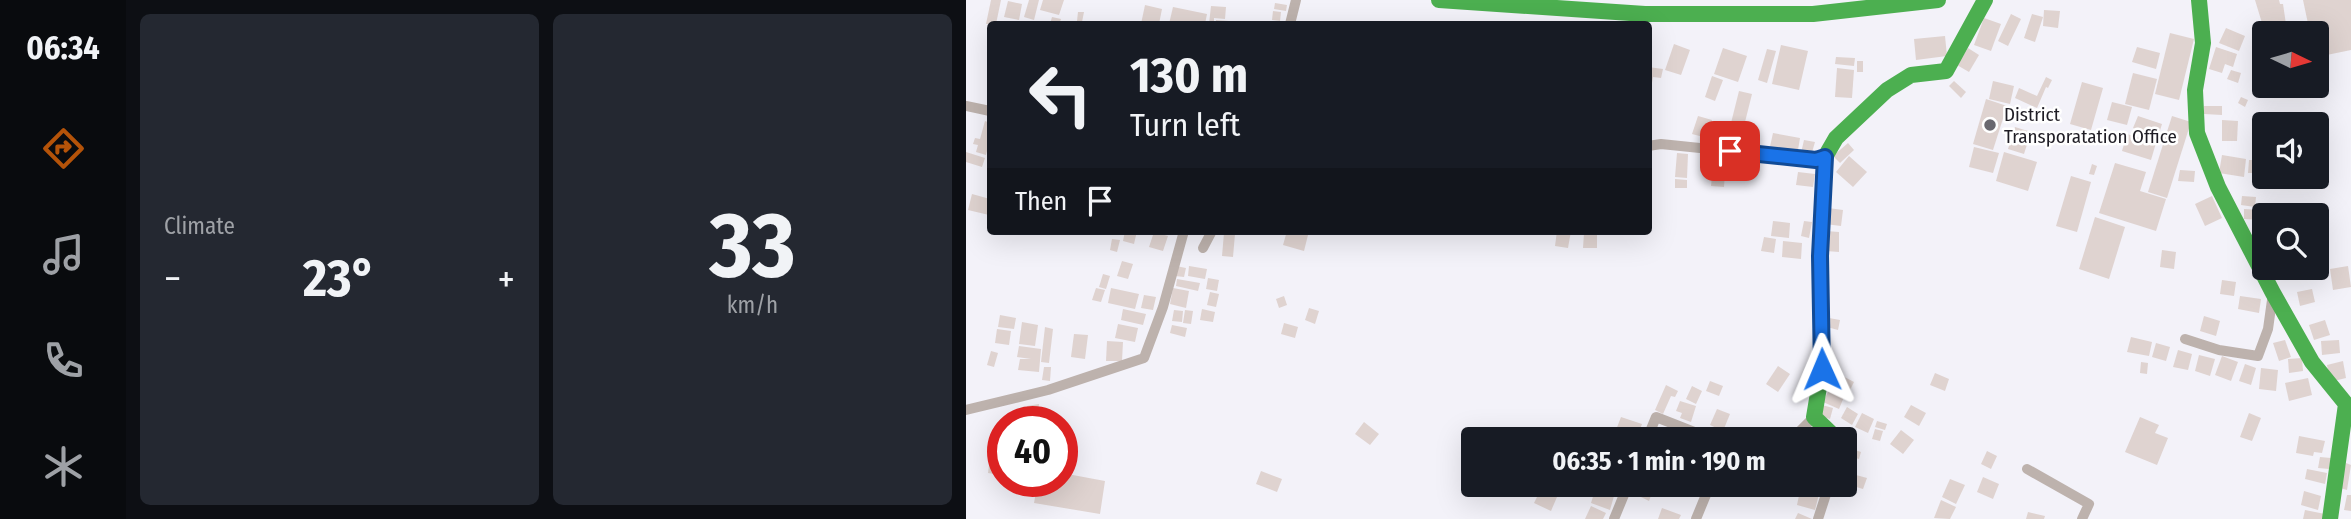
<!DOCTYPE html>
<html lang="en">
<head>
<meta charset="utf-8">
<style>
  :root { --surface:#171b24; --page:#242831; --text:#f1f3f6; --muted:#9ea1a6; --accent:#b45309 }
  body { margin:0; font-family:"Fira Sans Condensed",sans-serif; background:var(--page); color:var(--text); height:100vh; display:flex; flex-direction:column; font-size:26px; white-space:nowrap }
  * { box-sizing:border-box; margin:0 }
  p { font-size:23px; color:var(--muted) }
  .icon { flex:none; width:38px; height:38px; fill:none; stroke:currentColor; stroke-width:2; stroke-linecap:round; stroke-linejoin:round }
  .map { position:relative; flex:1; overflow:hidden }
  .drawer { display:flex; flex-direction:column; gap:14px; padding:14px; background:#0d0f14; width:840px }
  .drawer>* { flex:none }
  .hud { position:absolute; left:21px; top:21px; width:665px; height:214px; border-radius:7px; box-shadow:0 7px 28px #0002; background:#171b24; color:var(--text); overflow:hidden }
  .needle { width:46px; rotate:95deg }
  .controls { position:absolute; left:1286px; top:21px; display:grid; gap:14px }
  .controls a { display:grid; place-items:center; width:77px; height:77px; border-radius:7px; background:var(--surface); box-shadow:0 7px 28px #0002; font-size:35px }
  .speed { position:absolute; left:21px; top:406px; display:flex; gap:14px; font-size:35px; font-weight:700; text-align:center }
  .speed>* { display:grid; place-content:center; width:91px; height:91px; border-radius:50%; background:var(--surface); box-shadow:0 7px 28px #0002; line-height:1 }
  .speed .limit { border:10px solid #d22; background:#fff; color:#111 }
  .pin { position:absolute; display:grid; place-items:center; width:60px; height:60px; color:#fff; margin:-30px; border-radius:14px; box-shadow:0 4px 10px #0006 }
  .me { position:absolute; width:77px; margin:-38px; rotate:359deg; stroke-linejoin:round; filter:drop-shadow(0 0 5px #0008) }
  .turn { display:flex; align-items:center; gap:24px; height:147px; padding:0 28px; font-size:32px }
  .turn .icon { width:91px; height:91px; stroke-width:2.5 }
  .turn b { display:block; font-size:49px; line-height:60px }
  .then { display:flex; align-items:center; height:66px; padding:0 28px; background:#0003; gap:14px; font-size:26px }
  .big { font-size:52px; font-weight:700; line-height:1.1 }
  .drawer .widget { flex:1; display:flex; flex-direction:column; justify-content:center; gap:10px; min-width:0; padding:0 24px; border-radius:10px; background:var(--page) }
  .drawer .dial { align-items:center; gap:0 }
  .dial b { font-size:91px; line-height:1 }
  .heat { display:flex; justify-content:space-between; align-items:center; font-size:38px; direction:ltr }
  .drawer .tiles { flex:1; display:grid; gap:14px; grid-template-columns:repeat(2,1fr) }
  .trip { position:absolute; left:495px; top:427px; width:396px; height:70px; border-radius:7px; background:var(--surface); box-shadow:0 7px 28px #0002; font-weight:700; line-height:70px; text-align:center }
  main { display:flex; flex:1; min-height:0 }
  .dock { display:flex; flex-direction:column; width:126px; justify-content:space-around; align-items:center; background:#090b0e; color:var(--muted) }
  .dock .icon { width:49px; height:49px }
  .dock .on { color:var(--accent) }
  .dock b { font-size:32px; color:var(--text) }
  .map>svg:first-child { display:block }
  .building { fill:#dfd3d0 }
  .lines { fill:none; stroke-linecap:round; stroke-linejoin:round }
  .street { stroke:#bdb2ad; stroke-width:10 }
  .fast { stroke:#4caf50; stroke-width:16 }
  .route-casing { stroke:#114b97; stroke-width:18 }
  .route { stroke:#1a73e8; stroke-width:12 }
  .poi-dot { fill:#69686f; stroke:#fff; stroke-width:2.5 }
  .labels { text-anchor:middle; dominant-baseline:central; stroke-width:5; stroke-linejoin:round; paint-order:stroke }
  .poi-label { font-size:19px; fill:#1f1d25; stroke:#fff; text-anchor:start }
</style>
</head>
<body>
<main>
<nav class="dock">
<b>06:34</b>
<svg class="icon on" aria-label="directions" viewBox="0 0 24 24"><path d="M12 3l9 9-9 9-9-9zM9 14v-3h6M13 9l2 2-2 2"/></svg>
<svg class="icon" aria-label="music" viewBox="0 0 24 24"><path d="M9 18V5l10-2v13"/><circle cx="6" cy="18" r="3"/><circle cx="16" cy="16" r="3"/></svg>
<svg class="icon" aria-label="phone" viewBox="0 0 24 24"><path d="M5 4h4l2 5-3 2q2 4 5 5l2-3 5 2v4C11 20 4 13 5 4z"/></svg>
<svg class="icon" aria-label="climate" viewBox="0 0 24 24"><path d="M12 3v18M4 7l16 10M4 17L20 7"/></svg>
</nav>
<section class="drawer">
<div class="tiles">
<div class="widget"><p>Climate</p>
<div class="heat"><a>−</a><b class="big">23°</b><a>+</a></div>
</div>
<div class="widget dial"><b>33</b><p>km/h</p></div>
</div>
</section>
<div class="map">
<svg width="1385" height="519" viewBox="0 0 1385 519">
  <rect width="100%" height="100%" fill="#f3f2f9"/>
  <g class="building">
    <polygon points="25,0 35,0 30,24 20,24"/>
    <polygon points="63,0 73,0 68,20 58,17"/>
    <polygon points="77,0 98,0 93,15 74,10"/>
    <polygon points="1289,0 1313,0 1314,4 1317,4 1321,31 1299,33"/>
    <polygon points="1337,0 1385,0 1385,50 1351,57 1351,33 1344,33"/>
    <polygon points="42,1 56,4 53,20 38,17"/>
    <polygon points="309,3 321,5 320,11 308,9"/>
    <polygon points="179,5 196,9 193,24 175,24"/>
    <polygon points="245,6 260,7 259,19 248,18 248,24 243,24"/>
    <polygon points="207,7 241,14 239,24 203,24"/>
    <polygon points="1078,10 1094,11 1092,28 1077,26"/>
    <polygon points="307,11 315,12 314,21 306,20"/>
    <polygon points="112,12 118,12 116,22 111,21"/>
    <polygon points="1045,14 1055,19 1042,46 1032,41"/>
    <polygon points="1066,14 1077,17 1069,42 1058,38"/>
    <polygon points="86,17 95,19 93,24 84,24"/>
    <polygon points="1018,18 1035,24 1025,51 1008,45"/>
    <polygon points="250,20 263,21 263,24 250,24"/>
    <polygon points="1260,28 1279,36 1273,51 1253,43"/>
    <polygon points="1204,33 1228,39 1213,100 1189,94"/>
    <polygon points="979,36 981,56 950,60 948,39"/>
    <polygon points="708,44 724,50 715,75 699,70"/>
    <polygon points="815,45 842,51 833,90 806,84"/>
    <polygon points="1171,47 1194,53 1190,69 1166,62"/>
    <polygon points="1250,47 1271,54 1267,67 1259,64 1256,73 1243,69"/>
    <polygon points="757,48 781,56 772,82 748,74"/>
    <polygon points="1002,48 1013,55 1003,72 991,65"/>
    <polygon points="801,49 810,51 801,83 792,80"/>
    <polygon points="870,57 889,58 888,66 869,64"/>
    <rect x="891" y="61" width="6" height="11"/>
    <polygon points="682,67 697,69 695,78 687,77 686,83 682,82"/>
    <polygon points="871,68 888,70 886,98 869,97"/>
    <polygon points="1265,70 1275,73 1272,83 1261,79"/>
    <polygon points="1167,73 1191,79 1183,110 1159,104"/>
    <polygon points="746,76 757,80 749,101 739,97"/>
    <polygon points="1080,77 1086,80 1082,88 1080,87 1071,108 1049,98 1053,88 1071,96"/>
    <polygon points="988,81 1000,92 995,98 983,86"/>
    <polygon points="1027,81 1048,86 1044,104 1023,99"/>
    <polygon points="1116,82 1137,88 1125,130 1104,124"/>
    <polygon points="773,91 786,94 776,134 763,131"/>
    <polygon points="1275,97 1282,100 1279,107 1272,103"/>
    <polygon points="1020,99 1041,106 1027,150 1007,144"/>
    <polygon points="1146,102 1166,107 1161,125 1141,120"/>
    <polygon points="1238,106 1256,106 1256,115 1238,114"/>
    <polygon points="1306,115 1319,124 1300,124"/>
    <polygon points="732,116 746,120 741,138 726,134"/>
    <polygon points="1172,116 1196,124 1192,137 1167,128"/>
    <polygon points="1206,116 1225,122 1201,198 1182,192"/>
    <polygon points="1256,120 1272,121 1271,141 1256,141"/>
    <polygon points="19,121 24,123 24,139 20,155 10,152 12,145 7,144 9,138 14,139"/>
    <polygon points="1049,127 1065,132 1058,154 1042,149"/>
    <polygon points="807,133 834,138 831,156 803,151"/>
    <polygon points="760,134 769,135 767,146 759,144"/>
    <polygon points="1161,134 1190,143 1185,160 1156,151"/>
    <polygon points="782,136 789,138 786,148 780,146"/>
    <polygon points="838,140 849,142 845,156 835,153"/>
    <polygon points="882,143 888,150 874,163 867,156"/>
    <polygon points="1008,147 1033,153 1027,173 1003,167"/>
    <polygon points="0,152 19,158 16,167 0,162"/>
    <polygon points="1038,152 1071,162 1062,191 1030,181"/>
    <polygon points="711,153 722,154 721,178 709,177"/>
    <polygon points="1256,155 1280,159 1278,177 1253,173"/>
    <polygon points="883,156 901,172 887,187 870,172"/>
    <polygon points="1283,160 1290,160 1289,173 1282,173"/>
    <polygon points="1149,163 1180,172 1174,191 1200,199 1190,231 1133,213"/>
    <polygon points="1126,164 1131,166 1128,175 1123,174"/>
    <polygon points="747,166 752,167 752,173 759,173 758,187 745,186"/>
    <polygon points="1214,170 1229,171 1228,182 1212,181"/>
    <polygon points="832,172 849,174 847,187 830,185"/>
    <polygon points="1105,176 1125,182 1111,232 1090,226"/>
    <polygon points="709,179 721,180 721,188 709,188"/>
    <polygon points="6,194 24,199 23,215 2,210"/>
    <polygon points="1246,196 1256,218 1239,226 1229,204"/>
    <polygon points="1276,196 1290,197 1289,207 1275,205"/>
    <polygon points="862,208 877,210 875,226 859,224"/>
    <polygon points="1278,209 1293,210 1293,214 1297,214 1297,220 1278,219"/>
    <polygon points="1129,217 1159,227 1143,279 1113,269"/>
    <polygon points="807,221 824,223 823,238 805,236"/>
    <polygon points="838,221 846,222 843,238 835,236"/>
    <polygon points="1292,221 1298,221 1298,230 1291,230"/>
    <polygon points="159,231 171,231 168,244 157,241"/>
    <polygon points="321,231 343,231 338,251 317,245"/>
    <polygon points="591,231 605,231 602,248 589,246"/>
    <polygon points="860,231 873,232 873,252 860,251"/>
    <polygon points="188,232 202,236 197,251 183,247"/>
    <polygon points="258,233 269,234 267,257 256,256"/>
    <polygon points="618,233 631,234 631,248 617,248"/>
    <polygon points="798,237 810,239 808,253 795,251"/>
    <polygon points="146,239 154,240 151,252 144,250"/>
    <polygon points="817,241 836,243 835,259 816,257"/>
    <polygon points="1196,250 1210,252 1208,269 1194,267"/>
    <polygon points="156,261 167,264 162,279 151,276"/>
    <polygon points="210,266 220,268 218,277 209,276"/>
    <polygon points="223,266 241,269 239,279 222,276"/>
    <polygon points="1382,266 1385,287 1367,290 1364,269"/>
    <polygon points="1309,268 1331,268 1332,272 1311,276"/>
    <polygon points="137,274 144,276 140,289 133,287"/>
    <polygon points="242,278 253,280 251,291 240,289"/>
    <polygon points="211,279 234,283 232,291 210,286"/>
    <polygon points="1256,280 1270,282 1268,296 1254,294"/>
    <polygon points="130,288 139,290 135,302 126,300"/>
    <polygon points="145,288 173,294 169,309 142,303"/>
    <polygon points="207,288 223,291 220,308 204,304"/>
    <polygon points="1346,289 1349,302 1334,306 1331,292"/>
    <polygon points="244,292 253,294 250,307 241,305"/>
    <polygon points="178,295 190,297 187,310 175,308"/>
    <polygon points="318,296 321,305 313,308 310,299"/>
    <polygon points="1274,296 1295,299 1293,313 1272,309"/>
    <polygon points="343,308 353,311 349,324 339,320"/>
    <polygon points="157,309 180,314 177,325 155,320"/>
    <polygon points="236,309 249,312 247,322 234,320"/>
    <polygon points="208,310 217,311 216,322 206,321"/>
    <polygon points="219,310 227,311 225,324 217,323"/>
    <polygon points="34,315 50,318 48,329 32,327"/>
    <polygon points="1238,316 1254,321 1250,336 1234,331"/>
    <polygon points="863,318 874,320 872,330 861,327"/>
    <polygon points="1359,320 1364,335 1348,340 1343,325"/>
    <polygon points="56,322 72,325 69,346 53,344"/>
    <polygon points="318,323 332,327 329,338 315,334"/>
    <polygon points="152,324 172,328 169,342 149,338"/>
    <polygon points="206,325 221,328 219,337 204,333"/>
    <polygon points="79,327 87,329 83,363 75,362"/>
    <polygon points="31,329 45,331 43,345 29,343"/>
    <polygon points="108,334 122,335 119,359 105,357"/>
    <polygon points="1165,337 1186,342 1183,356 1161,352"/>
    <polygon points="1319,340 1325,357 1313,361 1307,343"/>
    <polygon points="1373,340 1374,353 1356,355 1355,341"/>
    <polygon points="141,341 157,342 156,361 140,361"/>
    <polygon points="1190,343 1204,347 1200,361 1186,357"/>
    <polygon points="53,346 75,349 73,372 52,370 54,359 65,359 51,357"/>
    <polygon points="1212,350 1226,354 1222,370 1207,367"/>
    <polygon points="25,351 32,353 28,367 21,365"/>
    <polygon points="1233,355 1249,359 1244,376 1229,371"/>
    <polygon points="1256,356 1272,362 1265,381 1249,375"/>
    <polygon points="1336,358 1337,371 1323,373 1322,359"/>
    <polygon points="1377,361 1380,378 1364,382 1361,365"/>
    <polygon points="1175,362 1182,363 1181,374 1174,373"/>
    <polygon points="1279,364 1290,368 1285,385 1273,381"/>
    <polygon points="812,366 824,374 812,392 800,384"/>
    <polygon points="78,367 85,367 84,381 76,380"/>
    <polygon points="1295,368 1312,370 1310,391 1293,389"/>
    <polygon points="869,372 888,382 881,396 862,386"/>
    <polygon points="969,373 983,379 979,391 964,385"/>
    <polygon points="1342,378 1346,395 1323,401 1319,383"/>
    <polygon points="744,381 757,386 753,396 740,391"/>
    <polygon points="700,385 712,391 709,397 705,396 697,414 689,410"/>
    <polygon points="726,386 736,391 730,404 720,399"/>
    <polygon points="863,390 878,397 873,409 857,402"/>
    <polygon points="714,401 730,406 725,422 714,418 716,413 710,411"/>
    <polygon points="73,404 71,422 60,422 61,406"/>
    <polygon points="856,405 867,408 864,419 852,415"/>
    <polygon points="945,405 960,413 953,426 938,417"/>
    <polygon points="881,407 892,414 886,425 875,418"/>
    <polygon points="751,409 764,414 757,431 744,425"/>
    <polygon points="896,413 908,419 902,433 889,427"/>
    <polygon points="1283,413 1295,418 1286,441 1274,437"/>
    <polygon points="655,417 676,424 671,437 650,430"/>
    <polygon points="1174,417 1193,425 1189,433 1202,438 1191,465 1159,452"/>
    <polygon points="911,421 921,424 919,430 909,427"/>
    <polygon points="398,422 413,434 404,445 389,434"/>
    <polygon points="909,429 917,431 914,441 906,439"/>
    <polygon points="935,430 948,440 937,454 924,444"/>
    <polygon points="1333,436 1359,441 1356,453 1348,452 1347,456 1330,453"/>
    <polygon points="886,449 895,452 893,459 883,456"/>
    <polygon points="1021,451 1031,456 1025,469 1015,464"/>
    <polygon points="24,457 37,459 37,469 35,468 34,475 22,473"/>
    <polygon points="1354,457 1365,458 1363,469 1352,468"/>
    <polygon points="1380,463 1385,465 1381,490 1374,488"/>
    <polygon points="1341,469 1361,473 1359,484 1339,479"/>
    <polygon points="295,471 316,479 311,492 290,484"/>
    <polygon points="96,473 139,481 134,514 68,503 72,481 96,481"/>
    <polygon points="890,475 901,478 897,489 887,486"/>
    <polygon points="1017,477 1033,484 1027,499 1011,492"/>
    <polygon points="984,479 999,485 990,504 976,497"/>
    <polygon points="577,485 584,485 594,490 585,511 568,503"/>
    <polygon points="670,485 689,485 683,501 675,497 676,494 667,490"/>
    <polygon points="749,485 767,485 764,491"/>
    <polygon points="835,486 854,490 849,510 831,505"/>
    <polygon points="629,490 648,496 644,510 625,503"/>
    <polygon points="1338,491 1355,496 1352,510 1335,505"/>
    <polygon points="1381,495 1385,495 1385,511 1378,510"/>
    <polygon points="975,500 990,507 984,519 968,518"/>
    <polygon points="625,506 640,513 637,519 619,519"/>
    <polygon points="696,508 715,515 713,519 692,519"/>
    <polygon points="1339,510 1359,514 1358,519 1337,519"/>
    <polygon points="1062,512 1079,516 1078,519 1060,519"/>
    <polygon points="832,513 846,519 829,519"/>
  </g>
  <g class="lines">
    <g class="street">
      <polyline points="324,24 330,0"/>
      <polyline points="0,106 24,111"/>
      <polyline points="682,146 695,144 850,160 859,157"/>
      <polyline points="237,248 246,231"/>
      <polyline points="1219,339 1253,350 1292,356 1302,329 1307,293"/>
      <polyline points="0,410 82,390 178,358 197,307 218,231"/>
      <polyline points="681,439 690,417 746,439"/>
      <polyline points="830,439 834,431 848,417"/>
      <polyline points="1061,469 1123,504 1116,519"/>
      <polyline points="638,485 658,494"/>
      <polyline points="648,519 662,485"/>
      <polyline points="730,519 744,485"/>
      <polyline points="852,519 863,485"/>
    </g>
    <g class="fast">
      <polyline points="473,0 679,14 847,14 972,0"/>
      <polyline points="1233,0 1237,43 1229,90 1231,133 1252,187 1307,293 1346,362 1380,404 1364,519"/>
      <polyline points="871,439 848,417 856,369 854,256 859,157 870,138 921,90 945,75 980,71 1019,0"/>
    </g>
  </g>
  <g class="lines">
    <g class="route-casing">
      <polyline id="route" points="764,151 850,160 859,157 854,256 856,369"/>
    </g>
    <use href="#route" class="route"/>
  </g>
  <circle class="poi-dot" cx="1024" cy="125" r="7"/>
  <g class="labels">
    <g class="poi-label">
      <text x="1038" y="114">District<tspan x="1038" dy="22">Transporatation Office</tspan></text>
    </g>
  </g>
</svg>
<div class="controls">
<a><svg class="needle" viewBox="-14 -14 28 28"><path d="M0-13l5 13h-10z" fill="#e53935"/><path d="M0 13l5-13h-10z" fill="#9ea1a6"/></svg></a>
<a><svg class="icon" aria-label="sound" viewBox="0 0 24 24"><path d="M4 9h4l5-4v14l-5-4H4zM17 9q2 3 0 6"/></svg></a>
<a><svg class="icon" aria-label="search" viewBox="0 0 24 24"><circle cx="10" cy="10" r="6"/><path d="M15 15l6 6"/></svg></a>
</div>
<div class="speed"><div class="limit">40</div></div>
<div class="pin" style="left:764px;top:151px;background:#d93025"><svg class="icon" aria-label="arrive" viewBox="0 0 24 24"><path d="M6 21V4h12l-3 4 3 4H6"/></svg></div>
<svg class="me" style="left:856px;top:369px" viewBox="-20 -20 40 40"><path d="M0-17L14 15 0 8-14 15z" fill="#1a73e8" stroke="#fff" stroke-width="4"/></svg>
<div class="trip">06:35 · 1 min · 190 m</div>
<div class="hud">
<div class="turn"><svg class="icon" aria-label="left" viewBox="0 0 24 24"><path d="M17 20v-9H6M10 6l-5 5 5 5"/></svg><div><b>130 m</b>Turn left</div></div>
<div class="then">Then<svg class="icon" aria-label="arrive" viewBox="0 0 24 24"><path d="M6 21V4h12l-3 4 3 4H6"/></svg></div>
</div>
</div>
</main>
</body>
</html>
